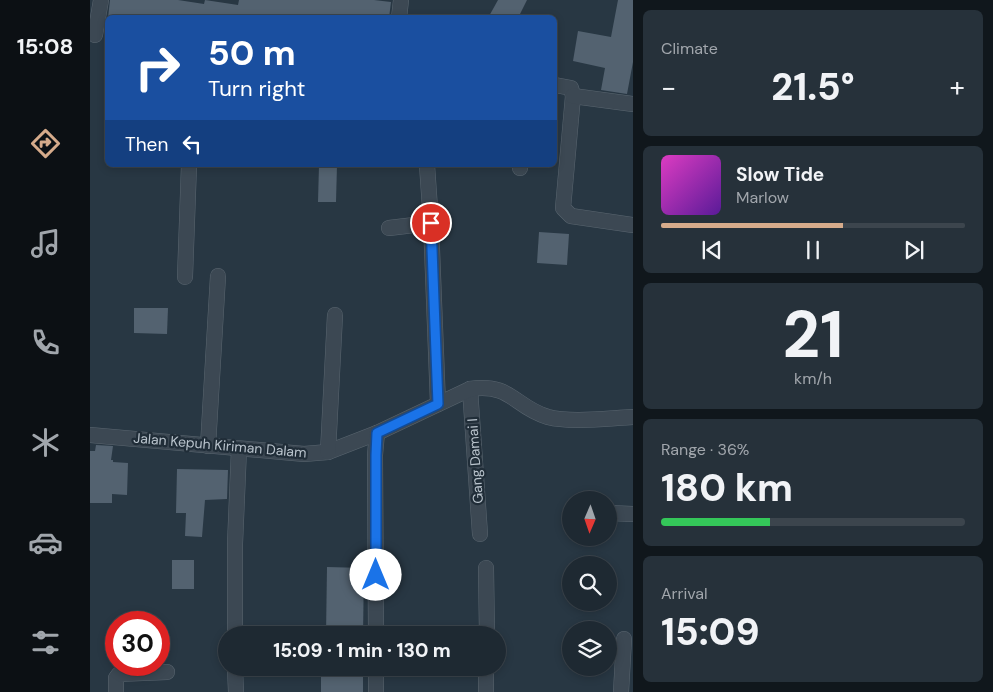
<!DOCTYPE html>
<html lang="en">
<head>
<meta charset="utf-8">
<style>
  :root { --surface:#1e2932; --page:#26313a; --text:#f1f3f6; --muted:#a1a6ac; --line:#3c454d; --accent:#d6ab8b }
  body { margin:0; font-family:"DM Sans",sans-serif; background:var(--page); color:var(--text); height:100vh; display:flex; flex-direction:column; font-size:19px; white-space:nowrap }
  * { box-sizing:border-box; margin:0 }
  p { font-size:16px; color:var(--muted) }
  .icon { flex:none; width:28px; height:28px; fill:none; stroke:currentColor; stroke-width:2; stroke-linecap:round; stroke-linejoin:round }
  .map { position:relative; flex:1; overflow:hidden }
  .sheet { display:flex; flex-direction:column; gap:10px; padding:10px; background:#10171c; width:360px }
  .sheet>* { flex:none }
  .hud { position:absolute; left:15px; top:15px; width:452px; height:152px; border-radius:8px; box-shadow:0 2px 8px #0003,0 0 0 1px var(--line); background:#1a4fa0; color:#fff; overflow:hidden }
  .needle { width:32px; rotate:182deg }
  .buttons { position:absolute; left:472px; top:491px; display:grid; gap:10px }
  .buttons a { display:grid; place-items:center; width:55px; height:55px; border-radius:50%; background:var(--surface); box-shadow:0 2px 8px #0003,0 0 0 1px var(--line); font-size:25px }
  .speed { position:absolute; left:15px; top:611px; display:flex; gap:10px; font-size:25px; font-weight:700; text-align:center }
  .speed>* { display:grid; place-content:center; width:65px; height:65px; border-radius:50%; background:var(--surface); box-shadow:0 2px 8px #0003,0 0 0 1px var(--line); line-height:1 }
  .speed .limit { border:8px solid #d22; background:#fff; color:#111 }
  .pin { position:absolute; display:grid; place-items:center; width:42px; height:42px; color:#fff; margin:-21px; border:2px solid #fff; border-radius:50%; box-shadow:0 1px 5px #0007 }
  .me { position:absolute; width:55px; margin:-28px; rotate:0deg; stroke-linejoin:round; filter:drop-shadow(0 0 4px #0008) }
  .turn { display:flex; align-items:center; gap:18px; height:105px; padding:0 20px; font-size:22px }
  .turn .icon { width:65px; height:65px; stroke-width:2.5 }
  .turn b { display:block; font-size:35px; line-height:42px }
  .then { display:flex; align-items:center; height:48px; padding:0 20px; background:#0003; gap:10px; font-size:19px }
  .big { font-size:38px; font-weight:800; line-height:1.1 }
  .sheet .tile { flex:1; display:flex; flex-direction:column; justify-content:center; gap:8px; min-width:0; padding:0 18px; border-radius:8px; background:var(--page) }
  .sheet .dial { align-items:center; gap:0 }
  .dial b { font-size:65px; line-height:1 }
  .song { display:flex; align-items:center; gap:15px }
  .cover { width:60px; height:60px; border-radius:8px; background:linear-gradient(135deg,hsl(310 70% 55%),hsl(270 70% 35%)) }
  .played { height:5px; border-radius:2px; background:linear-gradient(90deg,var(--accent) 60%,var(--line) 60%) }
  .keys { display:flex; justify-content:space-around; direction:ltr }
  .heat { display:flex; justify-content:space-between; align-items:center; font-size:28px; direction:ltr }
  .charge { height:8px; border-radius:4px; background:linear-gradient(90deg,#34c759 36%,var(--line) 0) }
  .trip { position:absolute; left:128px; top:626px; width:288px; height:50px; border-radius:25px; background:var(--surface); box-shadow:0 2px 8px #0003,0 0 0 1px var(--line); font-weight:800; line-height:50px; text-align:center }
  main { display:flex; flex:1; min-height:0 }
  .tab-bar { display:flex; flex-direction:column; width:90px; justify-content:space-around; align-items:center; background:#0c1014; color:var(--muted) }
  .tab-bar .icon { width:35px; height:35px }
  .tab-bar .current { color:var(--accent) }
  .tab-bar b { font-size:22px; color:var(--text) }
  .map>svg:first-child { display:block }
  .building { fill:#536270 }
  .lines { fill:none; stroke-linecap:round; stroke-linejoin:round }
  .minor-casing { stroke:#5a6670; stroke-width:16 }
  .minor { stroke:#3c4853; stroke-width:15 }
  .route-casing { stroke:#114b97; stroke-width:12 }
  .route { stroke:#1a73e8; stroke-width:9 }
  .labels { text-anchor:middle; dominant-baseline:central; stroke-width:4.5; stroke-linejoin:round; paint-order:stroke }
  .street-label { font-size:14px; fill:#b9c3cc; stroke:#202d38 }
</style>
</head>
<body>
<main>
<nav class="tab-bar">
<b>15:08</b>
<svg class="icon current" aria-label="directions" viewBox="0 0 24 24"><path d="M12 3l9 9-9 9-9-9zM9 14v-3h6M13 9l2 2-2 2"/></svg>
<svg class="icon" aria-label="music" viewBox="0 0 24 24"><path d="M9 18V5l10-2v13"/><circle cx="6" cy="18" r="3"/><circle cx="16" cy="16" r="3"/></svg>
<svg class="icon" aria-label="phone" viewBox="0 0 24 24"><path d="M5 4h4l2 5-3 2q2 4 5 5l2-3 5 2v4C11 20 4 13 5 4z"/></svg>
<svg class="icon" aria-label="climate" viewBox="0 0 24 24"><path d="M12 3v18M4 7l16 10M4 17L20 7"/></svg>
<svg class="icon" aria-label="car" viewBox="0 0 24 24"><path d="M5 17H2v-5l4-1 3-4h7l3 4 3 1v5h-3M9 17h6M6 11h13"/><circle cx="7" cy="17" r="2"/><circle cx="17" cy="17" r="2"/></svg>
<svg class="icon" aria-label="filters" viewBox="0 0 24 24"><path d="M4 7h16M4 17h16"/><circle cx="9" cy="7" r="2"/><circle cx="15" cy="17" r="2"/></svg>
</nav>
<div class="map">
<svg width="543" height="692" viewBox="0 0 543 692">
  <rect width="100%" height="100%" fill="#283743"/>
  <g class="building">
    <polygon points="20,0 88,0 114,4 115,0 148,5 149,0 284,0 301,2 299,18 18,18"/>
    <polygon points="408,0 437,0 428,18 398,18"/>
    <polygon points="528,0 543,0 543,62 537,94 511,90 515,68 483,61 488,31 521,37"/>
    <polygon points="229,165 247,165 246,202 228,202"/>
    <polygon points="449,232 479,234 477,265 447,263"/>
    <polygon points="44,308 78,308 77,334 44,333"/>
    <polygon points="6,445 23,446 21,460 23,460 23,462 38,463 37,495 22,494 22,503 0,503 0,451 5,451"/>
    <polygon points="87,469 138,470 137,499 115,500 112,537 95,536 96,513 86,513"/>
    <rect x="82" y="560" width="22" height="29"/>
    <polygon points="237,567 274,568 273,635 236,635"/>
    <rect x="231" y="668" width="42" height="24"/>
  </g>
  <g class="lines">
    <g class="minor-casing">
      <g id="minor">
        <polyline points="309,18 311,0"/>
        <polyline points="5,35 11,0"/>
        <polyline points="465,85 481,88 483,96 473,208 481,216 543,225"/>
        <polyline points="483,96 543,104"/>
        <polyline points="337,165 341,223 348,404"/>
        <polyline points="430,168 430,165"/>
        <polyline points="299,228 341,223"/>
        <polyline points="95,277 99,165"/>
        <polyline points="380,389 390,534"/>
        <path d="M 0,435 L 214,454 L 238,452 L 287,433 L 380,389 C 422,383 424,407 458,417 C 481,423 519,418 543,417"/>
        <polyline points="118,446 128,276"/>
        <polyline points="238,452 245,315"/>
        <polyline points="519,513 543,514"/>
        <polyline points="396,568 397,635"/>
        <polyline points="145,635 145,544 149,449"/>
        <polyline points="286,635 285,455 287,433"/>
        <polyline points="145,668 146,692"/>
        <polyline points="286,668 286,692"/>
        <polyline points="26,692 26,678 29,674 77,672"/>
        <polyline points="396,692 396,668"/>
        <polyline points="531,692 534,639"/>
      </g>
    </g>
    <use href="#minor" class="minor"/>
  </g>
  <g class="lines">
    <g class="route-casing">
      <polyline id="route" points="286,575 286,455 287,433 348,404 341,223"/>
    </g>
    <use href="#route" class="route"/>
  </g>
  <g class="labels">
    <g class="street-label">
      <text transform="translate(130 445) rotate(5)">Jalan Kepuh Kiriman Dalam</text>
      <text transform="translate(385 461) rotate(-94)">Gang Damai I</text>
    </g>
  </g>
</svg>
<div class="buttons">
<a><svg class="needle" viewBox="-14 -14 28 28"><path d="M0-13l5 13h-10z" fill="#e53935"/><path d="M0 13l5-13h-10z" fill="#a1a6ac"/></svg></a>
<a><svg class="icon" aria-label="search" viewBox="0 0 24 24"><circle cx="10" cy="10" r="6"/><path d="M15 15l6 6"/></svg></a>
<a><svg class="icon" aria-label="layers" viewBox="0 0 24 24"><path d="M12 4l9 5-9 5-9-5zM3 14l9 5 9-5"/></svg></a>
</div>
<div class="speed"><div class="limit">30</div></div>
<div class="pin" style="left:341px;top:223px;background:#d93025"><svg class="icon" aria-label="arrive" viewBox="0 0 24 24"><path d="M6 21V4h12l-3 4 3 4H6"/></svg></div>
<svg class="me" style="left:286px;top:575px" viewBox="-20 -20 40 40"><circle r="19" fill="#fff"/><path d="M0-13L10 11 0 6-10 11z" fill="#1a73e8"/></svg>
<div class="trip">15:09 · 1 min · 130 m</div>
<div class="hud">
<div class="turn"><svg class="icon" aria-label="right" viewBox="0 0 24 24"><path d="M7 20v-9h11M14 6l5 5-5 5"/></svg><div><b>50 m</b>Turn right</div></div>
<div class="then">Then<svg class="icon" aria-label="left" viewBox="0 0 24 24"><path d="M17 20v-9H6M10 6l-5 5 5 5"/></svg></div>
</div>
</div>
<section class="sheet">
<div class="tile"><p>Climate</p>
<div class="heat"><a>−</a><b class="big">21.5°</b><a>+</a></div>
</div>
<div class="tile">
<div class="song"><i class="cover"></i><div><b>Slow Tide</b><p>Marlow</p></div></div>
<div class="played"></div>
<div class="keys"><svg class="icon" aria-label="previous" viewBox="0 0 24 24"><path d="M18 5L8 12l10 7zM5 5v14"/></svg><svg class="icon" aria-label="pause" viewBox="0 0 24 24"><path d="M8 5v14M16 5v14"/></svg><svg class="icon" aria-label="next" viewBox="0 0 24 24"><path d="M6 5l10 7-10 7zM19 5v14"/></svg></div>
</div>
<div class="tile dial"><b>21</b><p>km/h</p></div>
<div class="tile"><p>Range · 36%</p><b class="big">180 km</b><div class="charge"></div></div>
<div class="tile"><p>Arrival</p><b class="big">15:09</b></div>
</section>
</main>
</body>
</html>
